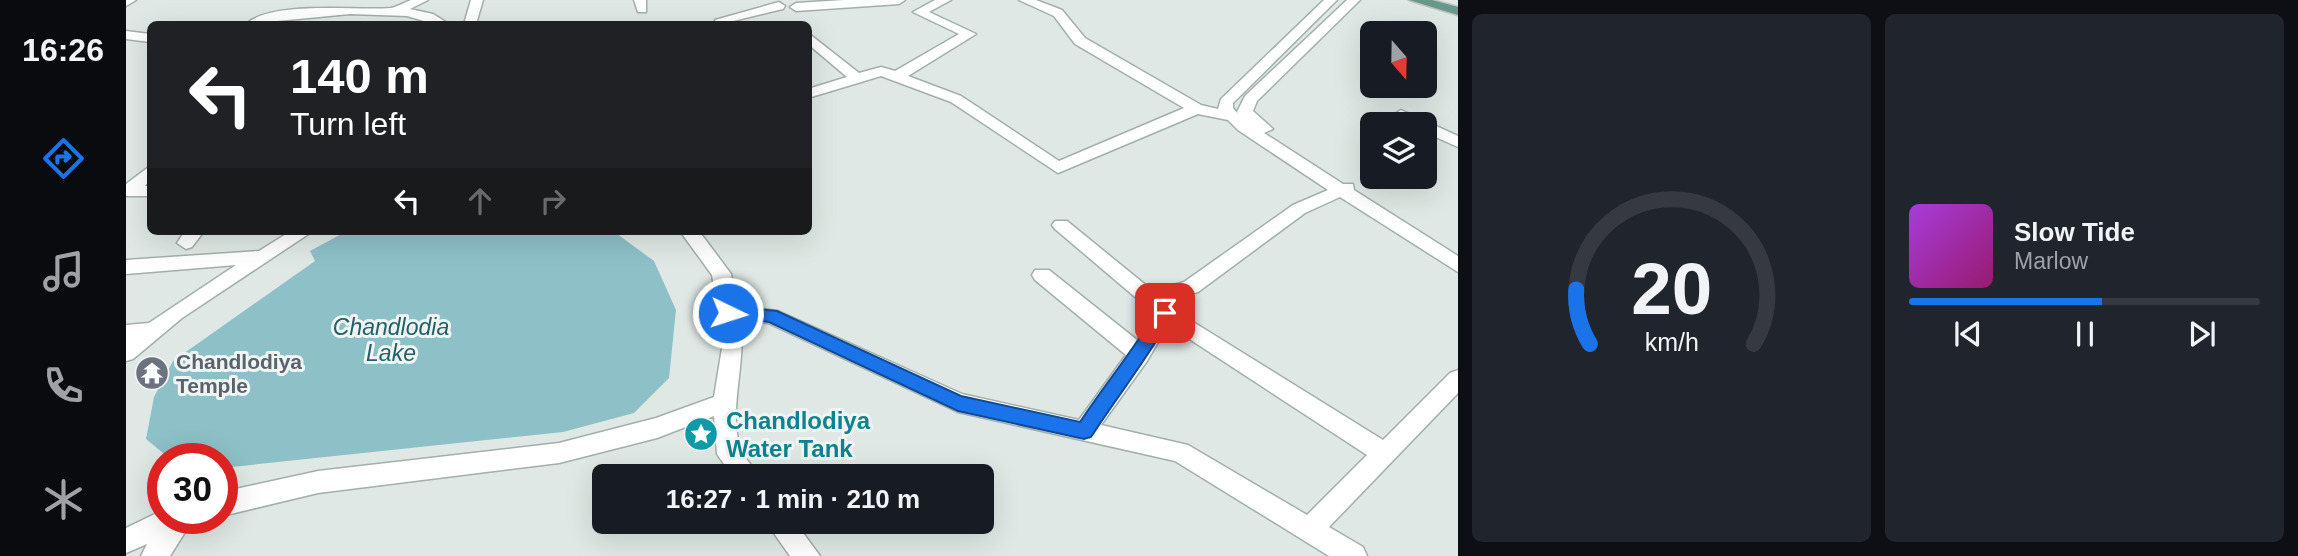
<!DOCTYPE html>
<html lang="en">
<head>
<meta charset="utf-8">
<style>
  :root { --surface:#171b24; --page:#20242c; --text:#f1f3f6; --muted:#9ea1a6; --line:#363941; --accent:#1a73e8 }
  body { margin:0; font-family:Arial,sans-serif; background:var(--page); color:var(--text); height:100vh; display:flex; flex-direction:column; font-size:26px; white-space:nowrap }
  * { box-sizing:border-box; margin:0 }
  p { font-size:23px; color:var(--muted) }
  .icon { flex:none; width:38px; height:38px; fill:none; stroke:currentColor; stroke-width:2; stroke-linecap:round; stroke-linejoin:round }
  .map { position:relative; flex:1; overflow:hidden }
  .panel { display:flex; flex-direction:column; gap:14px; padding:14px; background:#0d0f14; width:840px }
  .panel>* { flex:none }
  .top-card { position:absolute; left:21px; top:21px; width:665px; height:214px; border-radius:10px; box-shadow:0 7px 28px #0002; background:#202124; color:#fff; overflow:hidden }
  .needle { width:46px; rotate:160deg }
  .tools { position:absolute; left:1234px; top:21px; display:grid; gap:14px }
  .tools a { display:grid; place-items:center; width:77px; height:77px; border-radius:10px; background:var(--surface); box-shadow:0 7px 28px #0002; font-size:35px }
  .speed { position:absolute; left:21px; top:443px; display:flex; gap:14px; font-size:35px; font-weight:700; text-align:center }
  .speed>* { display:grid; place-content:center; width:91px; height:91px; border-radius:50%; background:var(--surface); box-shadow:0 7px 28px #0002; line-height:1 }
  .speed .limit { border:10px solid #d22; background:#fff; color:#111 }
  .pin { position:absolute; display:grid; place-items:center; width:60px; height:60px; color:#fff; margin:-30px; border-radius:14px; box-shadow:0 4px 10px #0006 }
  .me { position:absolute; width:77px; margin:-38px; rotate:94deg; stroke-linejoin:round; filter:drop-shadow(0 0 5px #0008) }
  .turn { display:flex; align-items:center; gap:24px; height:147px; padding:0 28px; font-size:32px }
  .turn .icon { width:91px; height:91px; stroke-width:2.5 }
  .turn b { display:block; font-size:49px; line-height:60px }
  .lanes { display:flex; align-items:center; height:66px; padding:0 28px; background:#0003; justify-content:center; gap:35px; direction:ltr }
  .lanes .off { opacity:.35 }
  .panel .widget { flex:1; display:flex; flex-direction:column; justify-content:center; gap:10px; min-width:0; padding:0 24px; border-radius:10px; background:var(--page) }
  .panel .dial { align-items:center; gap:0 }
  .dial svg { height:182px; overflow:visible; fill:none; stroke:var(--line); stroke-width:7; stroke-linecap:round; text-anchor:middle }
  .dial text { fill:var(--text); stroke:none }
  .song { display:flex; align-items:center; gap:21px }
  .cover { width:84px; height:84px; border-radius:10px; background:linear-gradient(135deg,hsl(280 70% 55%),hsl(320 70% 35%)) }
  .played { height:7px; border-radius:4px; background:linear-gradient(90deg,var(--accent) 55%,var(--line) 55%) }
  .keys { display:flex; justify-content:space-around; direction:ltr }
  .panel .tiles { flex:1; display:grid; gap:14px; grid-template-columns:repeat(2,1fr) }
  .trip { position:absolute; left:466px; top:464px; width:402px; height:70px; border-radius:10px; background:var(--surface); box-shadow:0 7px 28px #0002; font-weight:700; line-height:70px; text-align:center }
  main { display:flex; flex:1; min-height:0 }
  .tabs { display:flex; flex-direction:column; width:126px; justify-content:space-around; align-items:center; background:#090b0e; color:var(--muted) }
  .tabs .icon { width:49px; height:49px }
  .tabs .on { color:var(--accent) }
  .tabs b { font-size:32px; color:var(--text) }
  .map>svg:first-child { display:block }
  .water { fill:#8dc0c7 }
  .lines { fill:none; stroke-linecap:round; stroke-linejoin:round }
  .minor-casing { stroke:#a3afaa; stroke-width:3 }
  .major-casing { stroke:#bdc3c1; stroke-width:3 }
  .minor { fill:#fff; fill-rule:evenodd }
  .major { fill:#69988a; fill-rule:evenodd }
  .route { fill:#1a73e8; stroke:#114b97; stroke-width:2 }
  .labels { text-anchor:middle; dominant-baseline:central; stroke-width:6; stroke-linejoin:round; paint-order:stroke }
  .worship-label { font-size:21px; font-weight:bold; fill:#5b616d; stroke:#eff5f2; text-anchor:start }
  .water-label { font-size:23px; font-style:italic; fill:#246069; stroke:#eff5f2 }
  .near-culture-label { font-size:24px; font-weight:bold; fill:#0d838f; stroke:#eff5f2; text-anchor:start }
</style>
</head>
<body>
<main>
<nav class="tabs">
<b>16:26</b>
<svg class="icon on" aria-label="directions" viewBox="0 0 24 24"><path d="M12 3l9 9-9 9-9-9zM9 14v-3h6M13 9l2 2-2 2"/></svg>
<svg class="icon" aria-label="music" viewBox="0 0 24 24"><path d="M9 18V5l10-2v13"/><circle cx="6" cy="18" r="3"/><circle cx="16" cy="16" r="3"/></svg>
<svg class="icon" aria-label="phone" viewBox="0 0 24 24"><path d="M5 4h4l2 5-3 2q2 4 5 5l2-3 5 2v4C11 20 4 13 5 4z"/></svg>
<svg class="icon" aria-label="climate" viewBox="0 0 24 24"><path d="M12 3v18M4 7l16 10M4 17L20 7"/></svg>
</nav>
<div class="map">
<svg width="1332" height="556" viewBox="0 0 1332 556">
  <rect width="100%" height="100%" fill="#dfe8e4"/>
  <polygon class="water" points="221,231 487,231 528,261 550,310 543,378 508,413 437,432 96,468 96,458 43,458 20,439 28,397 47,361 189,261 184,251"/>
  <g class="lines">
    <g class="minor-casing">
      <g id="minor">
        <polygon points="0,0 10,0 0,6"/>
        <path d="M 285,0 L 302,0 L 284,9 L 307,14 L 323,24 L 308,24 L 281,16 L 224,14 L 120,24 C 147,0 229,11 265,8 C 271,7 279,2 285,0 Z"/>
        <polygon points="345,0 357,0 350,24 338,24"/>
        <polygon points="508,0 520,0 520,12 512,12"/>
        <polygon points="718,0 779,0 773,4 670,11 664,7 670,3"/>
        <path d="M 809,0 L 825,0 L 803,12 L 850,34 L 782,76 L 835,96 L 933,161 L 1058,108 L 949,44 L 928,16 L 893,0 L 910,0 L 936,10 L 959,38 L 1075,105 L 1092,109 L 1095,99 L 1198,0 L 1211,0 L 1107,103 L 1107,108 L 1113,115 L 1111,112 L 1119,96 L 1221,0 L 1234,0 L 1131,101 L 1127,111 L 1147,129 L 1138,133 L 1217,184 L 1227,184 L 1228,190 L 1332,256 L 1332,272 L 1214,197 L 1179,213 L 1072,292 L 1040,302 L 1043,307 L 1257,440 L 1324,373 L 1332,370 L 1332,393 L 1203,527 L 1237,547 L 1241,556 L 1203,556 L 1049,461 L 832,412 L 642,323 L 614,321 C 621,363 602,406 614,448 C 617,458 628,466 632,476 L 606,476 L 591,454 L 588,416 L 531,438 L 433,463 L 192,493 L 96,516 L 96,492 L 192,471 L 433,443 L 530,418 L 588,397 L 597,342 L 586,275 L 554,231 L 573,231 L 605,274 L 611,306 L 652,311 L 836,394 L 953,420 L 1000,355 L 909,280 L 906,275 L 909,270 L 923,270 L 1011,340 L 1028,313 L 929,229 L 926,225 L 929,221 L 941,221 L 1027,291 L 1058,282 L 1167,205 L 1202,190 L 1112,130 L 1102,120 L 1072,114 L 932,173 L 825,102 L 755,76 L 682,98 L 682,89 L 721,77 L 682,44 L 682,33 L 733,73 L 755,67 L 769,71 L 833,34 L 787,12 ZM 1042,325 L 1241,455 L 1181,515 L 1062,445 L 975,425 L 1021,361 Z"/>
        <polygon points="653,2 659,6 657,9 603,22 604,24 592,24 589,20"/>
        <polygon points="0,31 24,34 24,42 0,39"/>
        <path d="M 1275,110 L 1332,136 L 1332,147 L 1298,132 L 1298,124 C 1287,124 1276,125 1267,115 Z"/>
        <polygon points="24,166 24,180 19,186 24,186 24,196 0,196 0,184"/>
        <polygon points="59,231 78,231 66,247 60,249 51,243"/>
        <polygon points="165,231 187,231 56,318 7,359 0,361 0,325 23,323 110,265 0,274 0,260 133,251"/>
        <polygon points="37,510 37,518 68,518 44,556 15,556 21,544 0,553 0,528"/>
        <polygon points="640,522 669,522 694,556 664,556"/>
      </g>
    </g>
    <g class="major-casing">
      <polygon id="major" points="1283,0 1306,0 1332,7 1332,15"/>
    </g>
    <use href="#minor" class="minor"/>
    <use href="#major" class="major"/>
  </g>
  <path class="route" d="M 602,306 L 651,311 L 835,396 L 954,422 C 980,383 1009,348 1033,308 L 1039,306 L 1047,313 C 1023,357 992,395 965,437 L 958,439 L 832,411 L 643,322 L 596,317 L 596,308 Z"/>
  <defs>
    <g id="temple-disc" transform="scale(1.75)"><circle r="9.5" fill="#6b7280" stroke="#eff5f2"/><path d="M0-6L5-2H3V0L6.5 2.5H4V6H1.5V3h-3V6H-4V2.5H-6.5L-3 0V-2H-5Z" fill="#fff"/></g>
    <g id="sight-disc" transform="scale(1.75)"><circle r="9.5" fill="#0f9aa8" stroke="#eff5f2"/><path d="M0-6L1.8-2.2L6-1.7L2.9 1.2L3.7 5.4L0 3.3L-3.7 5.4L-2.9 1.2L-6-1.7L-1.8-2.2Z" fill="#fff"/></g>
  </defs>
  <g fill-rule="evenodd">
    <use href="#temple-disc" x="26" y="373"/>
    <use href="#sight-disc" x="575" y="434"/>
  </g>
  <g class="labels">
    <g class="worship-label">
      <text x="50" y="361">Chandlodiya<tspan x="50" dy="24">Temple</tspan></text>
    </g>
    <g class="water-label">
      <text x="265" y="327">Chandlodia<tspan x="265" dy="26">Lake</tspan></text>
    </g>
    <g class="near-culture-label">
      <text x="600" y="420">Chandlodiya<tspan x="600" dy="28">Water Tank</tspan></text>
    </g>
  </g>
</svg>
<div class="tools">
<a><svg class="needle" viewBox="-14 -14 28 28"><path d="M0-13l5 13h-10z" fill="#e53935"/><path d="M0 13l5-13h-10z" fill="#9ea1a6"/></svg></a>
<a><svg class="icon" aria-label="layers" viewBox="0 0 24 24"><path d="M12 4l9 5-9 5-9-5zM3 14l9 5 9-5"/></svg></a>
</div>
<div class="speed"><div class="limit">30</div></div>
<div class="pin" style="left:1039px;top:313px;background:#d93025"><svg class="icon" aria-label="arrive" viewBox="0 0 24 24"><path d="M6 21V4h12l-3 4 3 4H6"/></svg></div>
<svg class="me" style="left:602px;top:313px" viewBox="-20 -20 40 40"><circle r="17" fill="#1a73e8" stroke="#fff" stroke-width="3"/><path d="M0-11L8 9 0 5-8 9z" fill="#fff"/></svg>
<div class="trip">16:27 · 1 min · 210 m</div>
<div class="top-card">
<div class="turn"><svg class="icon" aria-label="left" viewBox="0 0 24 24"><path d="M17 20v-9H6M10 6l-5 5 5 5"/></svg><div><b>140 m</b>Turn left</div></div>
<div class="lanes"><svg class="icon" aria-label="left" viewBox="0 0 24 24"><path d="M17 20v-9H6M10 6l-5 5 5 5"/></svg><svg class="icon off" aria-label="ahead" viewBox="0 0 24 24"><path d="M12 20V5M6 11l6-6 6 6"/></svg><svg class="icon off" aria-label="right" viewBox="0 0 24 24"><path d="M7 20v-9h11M14 6l5 5-5 5"/></svg></div>
</div>
</div>
<section class="panel">
<div class="tiles">
<div class="widget dial"><svg viewBox="0 0 100 80">
<path d="M14 69A42 42 0 1 1 86 69"/>
<path d="M14 69A42 42 0 0 1 8 45" stroke="#1a73e8"/>
<text x="50" y="56" font-size="32" font-weight="700">20</text>
<text x="50" y="72" font-size="11">km/h</text>
</svg></div>
<div class="widget">
<div class="song"><i class="cover"></i><div><b>Slow Tide</b><p>Marlow</p></div></div>
<div class="played"></div>
<div class="keys"><svg class="icon" aria-label="previous" viewBox="0 0 24 24"><path d="M18 5L8 12l10 7zM5 5v14"/></svg><svg class="icon" aria-label="pause" viewBox="0 0 24 24"><path d="M8 5v14M16 5v14"/></svg><svg class="icon" aria-label="next" viewBox="0 0 24 24"><path d="M6 5l10 7-10 7zM19 5v14"/></svg></div>
</div>
</div>
</section>
</main>
</body>
</html>
